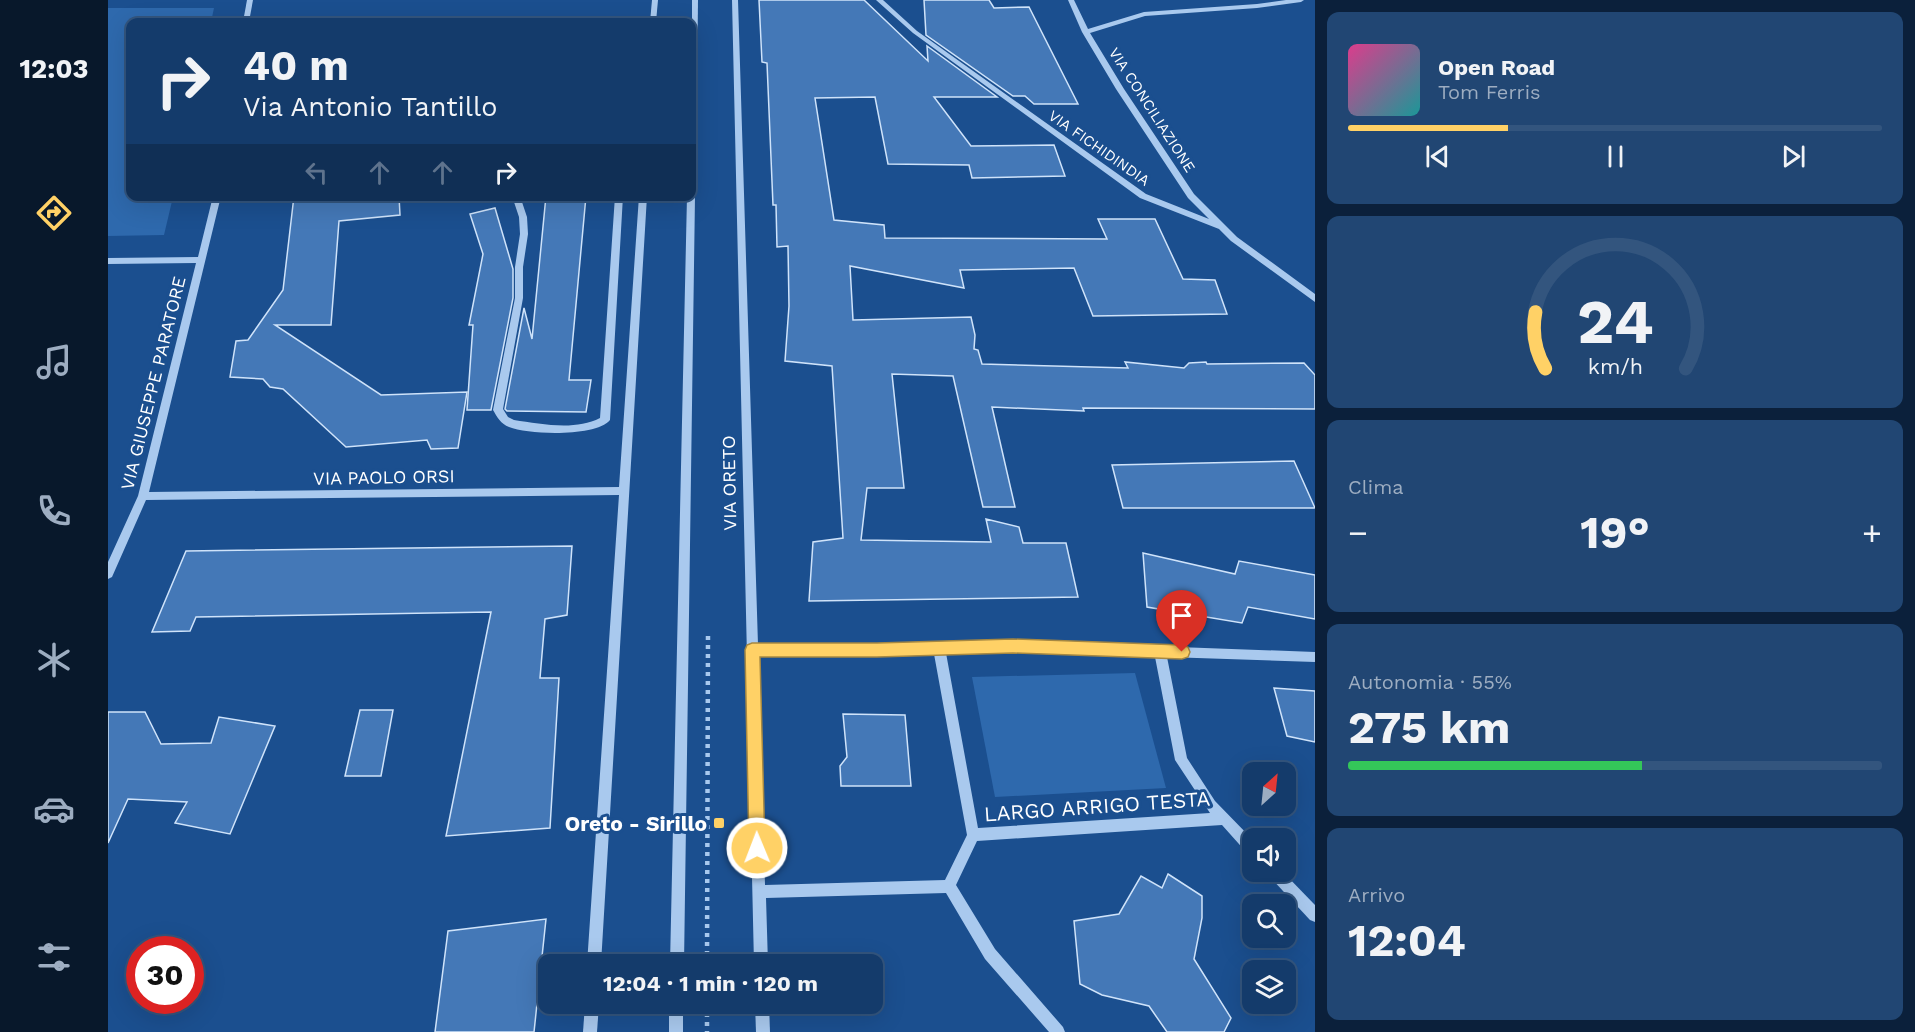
<!DOCTYPE html>
<html lang="it">
<head>
<meta charset="utf-8">
<style>
  :root { --surface:#143b6b; --page:#214673; --text:#f1f3f6; --muted:#9dadc1; --line:#33557e; --accent:#ffd166 }
  body { margin:0; font-family:"Work Sans",sans-serif; background:var(--page); color:var(--text); height:100vh; display:flex; flex-direction:column; font-size:22px; white-space:nowrap }
  * { box-sizing:border-box; margin:0 }
  p { font-size:20px; color:var(--muted) }
  .icon { flex:none; width:33px; height:33px; fill:none; stroke:currentColor; stroke-width:2; stroke-linecap:round; stroke-linejoin:round }
  .map { position:relative; flex:1; overflow:hidden }
  .drawer { display:flex; flex-direction:column; gap:12px; padding:12px; background:#0b203b; width:600px }
  .drawer>* { flex:none }
  .guide { position:absolute; left:18px; top:18px; width:570px; height:183px; border-radius:12px; box-shadow:0 6px 24px #0002,0 0 0 2px var(--line); background:#143b6b; color:var(--text); overflow:hidden }
  .needle { width:39px; rotate:27deg }
  .tools { position:absolute; left:1134px; top:762px; display:grid; gap:12px }
  .tools a { display:grid; place-items:center; width:54px; height:54px; border-radius:12px; background:var(--surface); box-shadow:0 6px 24px #0002,0 0 0 2px var(--line); font-size:30px }
  .speed { position:absolute; left:18px; top:936px; display:flex; gap:12px; font-size:30px; font-weight:700; text-align:center }
  .speed>* { display:grid; place-content:center; width:78px; height:78px; border-radius:50%; background:var(--surface); box-shadow:0 6px 24px #0002,0 0 0 2px var(--line); line-height:1 }
  .speed .limit { border:9px solid #d22; background:#fff; color:#111 }
  .pin { position:absolute; display:grid; place-items:center; width:51px; height:51px; color:#fff; margin:-62px -26px; border-radius:50% 50% 50% 0; rotate:-45deg; box-shadow:0 0 6px #0007 }
  .pin .icon { rotate:45deg }
  .me { position:absolute; width:66px; margin:-33px; rotate:359deg; stroke-linejoin:round; filter:drop-shadow(0 0 4px #0008) }
  .turn { display:flex; align-items:center; gap:21px; height:126px; padding:0 18px; font-size:27px }
  .turn .icon { width:78px; height:78px; stroke-width:2.5 }
  .turn b { display:block; font-size:42px; line-height:51px }
  .lanes { display:flex; align-items:center; height:57px; padding:0 18px; background:#0003; justify-content:center; gap:30px; direction:ltr }
  .lanes .off { opacity:.35 }
  .big { font-size:45px; font-weight:700; line-height:1.1 }
  .drawer .widget { flex:1; display:flex; flex-direction:column; justify-content:center; gap:9px; min-width:0; padding:0 21px; border-radius:12px; background:var(--page) }
  .drawer .dial { align-items:center; gap:0 }
  .dial svg { height:156px; overflow:visible; fill:none; stroke:var(--line); stroke-width:7; stroke-linecap:round; text-anchor:middle }
  .dial text { fill:var(--text); stroke:none }
  .song { display:flex; align-items:center; gap:18px }
  .cover { width:72px; height:72px; border-radius:9px; background:linear-gradient(135deg,hsl(330 70% 55%),hsl(180 70% 35%)) }
  .played { height:6px; border-radius:3px; background:linear-gradient(90deg,var(--accent) 30%,var(--line) 30%) }
  .keys { display:flex; justify-content:space-around; direction:ltr }
  .heat { display:flex; justify-content:space-between; align-items:center; font-size:33px; direction:ltr }
  .charge { height:9px; border-radius:4px; background:linear-gradient(90deg,#34c759 55%,var(--line) 0) }
  .trip { position:absolute; left:430px; top:954px; width:345px; height:60px; border-radius:12px; background:var(--surface); box-shadow:0 6px 24px #0002,0 0 0 2px var(--line); font-weight:700; line-height:60px; text-align:center }
  main { display:flex; flex:1; min-height:0 }
  .tab-bar { display:flex; flex-direction:column; width:108px; justify-content:space-around; align-items:center; background:#08182b; color:var(--muted) }
  .tab-bar .icon { width:42px; height:42px }
  .tab-bar .on { color:var(--accent) }
  .tab-bar b { font-size:27px; color:var(--text) }
  .map>svg:first-child { display:block }
  .green { fill:#2e69ad }
  .building { fill:#4478b7; stroke:#cfe3fa; stroke-width:1.5 }
  .lines { fill:none; stroke-linecap:round; stroke-linejoin:round }
  .path { stroke:#a9c9ee; stroke-width:4.5; stroke-dasharray:4 5; stroke-linecap:butt }
  .minor { fill:#a9c9ee; fill-rule:evenodd }
  .route { fill:#ffd166; stroke:#a68842; stroke-width:1.5 }
  .poi-dot { fill:#ffd166; stroke:#1b4f8f; stroke-width:2 }
  .labels { text-anchor:middle; dominant-baseline:central; stroke-width:6; stroke-linejoin:round; paint-order:stroke }
  .far-street-label { font-size:15px; fill:#fff; stroke:#1b4f8f }
  .street-label { font-size:18px; fill:#fff; stroke:#1b4f8f }
  .near-street-label { font-size:21px; fill:#fff; stroke:#1b4f8f }
  .near-poi-label { font-size:21px; font-weight:bold; fill:#fff; stroke:#1b4f8f; text-anchor:end }
</style>
</head>
<body>
<main>
<nav class="tab-bar">
<b>12:03</b>
<svg class="icon on" aria-label="directions" viewBox="0 0 24 24"><path d="M12 3l9 9-9 9-9-9zM9 14v-3h6M13 9l2 2-2 2"/></svg>
<svg class="icon" aria-label="music" viewBox="0 0 24 24"><path d="M9 18V5l10-2v13"/><circle cx="6" cy="18" r="3"/><circle cx="16" cy="16" r="3"/></svg>
<svg class="icon" aria-label="phone" viewBox="0 0 24 24"><path d="M5 4h4l2 5-3 2q2 4 5 5l2-3 5 2v4C11 20 4 13 5 4z"/></svg>
<svg class="icon" aria-label="climate" viewBox="0 0 24 24"><path d="M12 3v18M4 7l16 10M4 17L20 7"/></svg>
<svg class="icon" aria-label="car" viewBox="0 0 24 24"><path d="M5 17H2v-5l4-1 3-4h7l3 4 3 1v5h-3M9 17h6M6 11h13"/><circle cx="7" cy="17" r="2"/><circle cx="17" cy="17" r="2"/></svg>
<svg class="icon" aria-label="filters" viewBox="0 0 24 24"><path d="M4 7h16M4 17h16"/><circle cx="9" cy="7" r="2"/><circle cx="15" cy="17" r="2"/></svg>
</nav>
<div class="map">
<svg width="1207" height="1032" viewBox="0 0 1207 1032">
  <rect width="100%" height="100%" fill="#1b4f8f"/>
  <g class="green">
    <polygon points="0,8 106,8 103,22 22,22 22,196 65,197 56,235 0,236"/>
    <polygon points="1027,673 1058,788 887,797 864,677"/>
  </g>
  <g class="building">
    <polygon points="651,0 756,0 820,61 819,46 889,97 826,97 863,146 946,145 957,176 864,178 861,165 780,164 767,97 707,98 726,220 776,225 777,238 999,239 990,219 1047,219 1075,279 1107,280 1119,314 985,316 966,268 852,270 856,288 742,266 745,320 863,317 867,335 866,349 870,350 874,364 1020,368 1017,362 1076,368 1081,363 1098,362 1099,364 1196,363 1207,375 1207,409 975,408 976,411 884,407 907,507 875,507 845,376 784,374 796,488 759,488 753,540 883,542 878,519 911,527 915,543 958,543 970,597 701,601 705,542 735,538 724,366 677,361 681,306 680,246 669,247 668,205 665,205 659,63 654,62"/>
    <polygon points="816,0 881,0 886,8 921,7 970,104 926,104 917,96 905,96 818,35"/>
    <polygon points="186,196 291,196 292,215 231,221 223,325 167,325 273,395 359,392 350,448 323,449 319,440 238,447 175,389 162,387 155,379 122,377 128,341 140,340 175,290"/>
    <polygon points="438,196 478,196 461,380 483,380 478,412 399,411 397,409 416,308 424,339"/>
    <polygon points="387,208 405,269 405,298 383,410 359,410 365,325 361,325 375,254 362,214"/>
    <polygon points="1186,461 1207,508 1015,508 1004,465"/>
    <polygon points="464,546 459,615 437,619 432,678 451,678 442,828 338,836 383,612 88,617 82,631 44,632 78,551"/>
    <polygon points="1035,553 1127,574 1131,561 1207,575 1207,619 1140,607 1134,623 1039,607"/>
    <polygon points="1166,688 1207,691 1207,742 1179,736"/>
    <polygon points="252,710 285,710 273,776 237,776"/>
    <polygon points="0,712 37,712 53,744 103,743 111,717 167,726 122,834 67,823 79,802 20,799 0,843"/>
    <polygon points="735,714 797,715 803,786 733,786 732,766 739,757"/>
    <polygon points="1060,874 1094,896 1094,918 1086,959 1123,1018 1116,1032 1059,1032 1041,1006 994,995 972,984 966,921 1011,914 1033,876 1054,888"/>
    <polygon points="438,919 426,1032 327,1032 340,931"/>
  </g>
  <g class="lines">
    <g class="path">
      <polyline points="599,964 600,634"/>
      <polyline points="599,1004 599,1032"/>
    </g>
    <g class="minor">
      <polygon points="139,0 145,0 141,22 135,22"/>
      <polygon points="544,0 550,0 548,22 542,22"/>
      <polygon points="584,0 590,0 588,182 584,185"/>
      <path d="M 624,0 L 630,0 L 650,645 L 769,645 L 905,641 L 1207,652 L 1207,662 L 1059,657 L 1079,758 L 1107,801 L 1144,839 L 1144,854 L 1139,853 L 1114,825 L 869,841 L 848,885 L 887,949 L 955,1027 L 957,1032 L 941,1032 L 877,959 L 838,893 L 658,898 L 660,964 L 646,964 ZM 905,651 L 1047,657 L 1067,760 L 1102,813 L 870,828 L 838,653 ZM 826,654 L 859,835 L 837,880 L 657,885 L 650,655 Z"/>
      <polygon points="768,0 775,0 809,31 1038,194 1101,219 1080,198 1008,89 974,32 960,0 966,0 980,29 1036,12 1149,4 1178,0 1196,0 1193,2 1149,8 1037,16 982,33 1016,89 1086,194 1129,237 1207,294 1207,302 1123,241 1111,229 1032,198 805,33"/>
      <polygon points="584,193 587,196 576,964 562,964 579,196 584,196"/>
      <polygon points="105,196 113,196 41,492 511,487 531,196 539,196 493,964 479,964 511,495 38,500 4,577 0,579 0,562 30,496 88,263 0,264 0,258 90,257"/>
      <path d="M 404,196 L 412,196 L 419,217 L 420,234 L 415,267 L 415,298 L 395,409 L 400,417 L 406,420 C 433,424 467,431 492,418 L 507,196 L 515,196 L 502,420 C 488,437 421,435 401,427 C 393,424 389,417 385,410 L 407,298 L 407,267 L 412,234 L 411,217 Z"/>
      <polygon points="1160,872 1175,872 1207,905 1207,922 1202,920 1162,877"/>
      <polygon points="477,1004 491,1004 489,1032 475,1032"/>
      <rect x="561" y="1004" width="14" height="28"/>
      <polygon points="647,1004 661,1004 662,1032 648,1032"/>
    </g>
  </g>
  <polygon class="route" points="905,639 1074,645 1080,647 1082,652 1080,657 1074,659 905,653 769,657 652,657 657,848 655,854 649,857 643,854 641,848 637,650 639,645 644,643 769,643"/>
  <rect class="poi-dot" x="605" y="817" width="12" height="12" rx="3"/>
  <g class="labels">
    <g class="far-street-label">
      <text transform="translate(1044 110) rotate(57)">VIA CONCILIAZIONE</text>
      <text transform="translate(991 148) rotate(35)">VIA FICHIDINDIA</text>
    </g>
    <g class="street-label">
      <text transform="translate(45 383) rotate(-76)">VIA GIUSEPPE PARATORE</text>
      <text transform="translate(276 477) rotate(-1)">VIA PAOLO ORSI</text>
      <text transform="translate(621 483) rotate(-91)">VIA ORETO</text>
    </g>
    <g class="near-street-label">
      <text transform="translate(989 806) rotate(-4)">LARGO ARRIGO TESTA</text>
    </g>
    <g class="near-poi-label">
      <text x="599" y="823">Oreto - Sirillo</text>
    </g>
  </g>
</svg>
<div class="tools">
<a><svg class="needle" viewBox="-14 -14 28 28"><path d="M0-13l5 13h-10z" fill="#e53935"/><path d="M0 13l5-13h-10z" fill="#9dadc1"/></svg></a>
<a><svg class="icon" aria-label="sound" viewBox="0 0 24 24"><path d="M4 9h4l5-4v14l-5-4H4zM17 9q2 3 0 6"/></svg></a>
<a><svg class="icon" aria-label="search" viewBox="0 0 24 24"><circle cx="10" cy="10" r="6"/><path d="M15 15l6 6"/></svg></a>
<a><svg class="icon" aria-label="layers" viewBox="0 0 24 24"><path d="M12 4l9 5-9 5-9-5zM3 14l9 5 9-5"/></svg></a>
</div>
<div class="speed"><div class="limit">30</div></div>
<div class="pin" style="left:1074px;top:652px;background:#d93025"><svg class="icon" aria-label="arrive" viewBox="0 0 24 24"><path d="M6 21V4h12l-3 4 3 4H6"/></svg></div>
<svg class="me" style="left:649px;top:848px" viewBox="-20 -20 40 40"><circle r="17" fill="#ffd166" stroke="#fff" stroke-width="3"/><path d="M0-11L8 9 0 5-8 9z" fill="#fff"/></svg>
<div class="trip">12:04 · 1 min · 120 m</div>
<div class="guide">
<div class="turn"><svg class="icon" aria-label="right" viewBox="0 0 24 24"><path d="M7 20v-9h11M14 6l5 5-5 5"/></svg><div><b>40 m</b>Via Antonio Tantillo</div></div>
<div class="lanes"><svg class="icon off" aria-label="left" viewBox="0 0 24 24"><path d="M17 20v-9H6M10 6l-5 5 5 5"/></svg><svg class="icon off" aria-label="ahead" viewBox="0 0 24 24"><path d="M12 20V5M6 11l6-6 6 6"/></svg><svg class="icon off" aria-label="ahead" viewBox="0 0 24 24"><path d="M12 20V5M6 11l6-6 6 6"/></svg><svg class="icon" aria-label="right" viewBox="0 0 24 24"><path d="M7 20v-9h11M14 6l5 5-5 5"/></svg></div>
</div>
</div>
<section class="drawer">
<div class="widget">
<div class="song"><i class="cover"></i><div><b>Open Road</b><p>Tom Ferris</p></div></div>
<div class="played"></div>
<div class="keys"><svg class="icon" aria-label="previous" viewBox="0 0 24 24"><path d="M18 5L8 12l10 7zM5 5v14"/></svg><svg class="icon" aria-label="pause" viewBox="0 0 24 24"><path d="M8 5v14M16 5v14"/></svg><svg class="icon" aria-label="next" viewBox="0 0 24 24"><path d="M6 5l10 7-10 7zM19 5v14"/></svg></div>
</div>
<div class="widget dial"><svg viewBox="0 0 100 80">
<path d="M14 69A42 42 0 1 1 86 69"/>
<path d="M14 69A42 42 0 0 1 9 40" stroke="#ffd166"/>
<text x="50" y="56" font-size="32" font-weight="700">24</text>
<text x="50" y="72" font-size="11">km/h</text>
</svg></div>
<div class="widget"><p>Clima</p>
<div class="heat"><a>−</a><b class="big">19°</b><a>+</a></div>
</div>
<div class="widget"><p>Autonomia · 55%</p><b class="big">275 km</b><div class="charge"></div></div>
<div class="widget"><p>Arrivo</p><b class="big">12:04</b></div>
</section>
</main>
</body>
</html>
